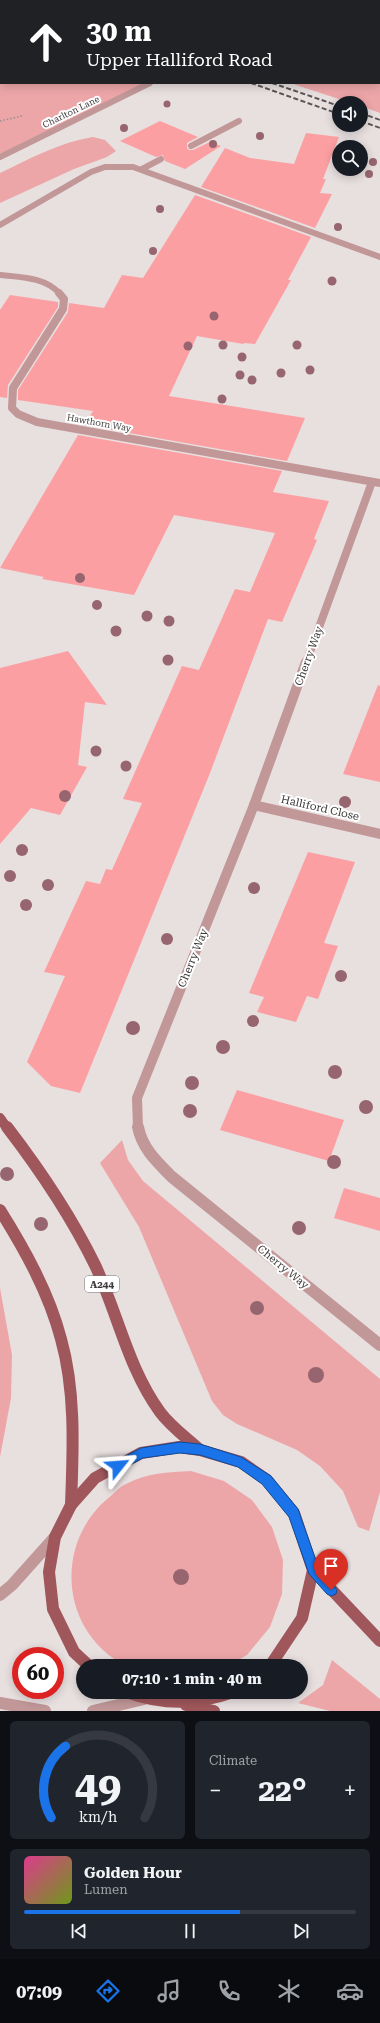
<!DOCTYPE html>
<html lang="en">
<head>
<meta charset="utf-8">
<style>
  :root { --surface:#171b24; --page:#20242c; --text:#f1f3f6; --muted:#9ea1a6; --line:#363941; --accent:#1a73e8 }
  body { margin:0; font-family:"Roboto Serif",serif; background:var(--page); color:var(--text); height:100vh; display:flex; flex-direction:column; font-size:15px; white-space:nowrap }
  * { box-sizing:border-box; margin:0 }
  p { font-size:13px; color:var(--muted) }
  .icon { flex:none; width:22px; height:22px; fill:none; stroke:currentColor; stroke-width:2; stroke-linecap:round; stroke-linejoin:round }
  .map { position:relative; height:1711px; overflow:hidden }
  .sheet { display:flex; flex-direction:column; gap:10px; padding:10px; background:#0d0f14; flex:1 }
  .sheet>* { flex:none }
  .top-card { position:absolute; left:0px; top:0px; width:380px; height:84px; box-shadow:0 2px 10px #0003; background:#202124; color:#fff; overflow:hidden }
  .tools { position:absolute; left:332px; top:96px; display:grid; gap:8px }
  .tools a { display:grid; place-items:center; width:36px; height:36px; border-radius:50%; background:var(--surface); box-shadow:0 2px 10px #0003; font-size:20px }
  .speed { position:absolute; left:12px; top:1647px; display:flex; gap:8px; font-size:20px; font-weight:700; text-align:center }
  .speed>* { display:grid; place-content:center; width:52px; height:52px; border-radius:50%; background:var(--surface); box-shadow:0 2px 10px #0003; line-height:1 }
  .speed .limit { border:6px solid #d22; background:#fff; color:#111 }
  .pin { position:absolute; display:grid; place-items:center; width:34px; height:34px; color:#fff; margin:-41px -17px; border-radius:50% 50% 50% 0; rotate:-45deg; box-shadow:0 0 4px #0007 }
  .pin .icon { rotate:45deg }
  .me { position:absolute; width:44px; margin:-22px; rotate:62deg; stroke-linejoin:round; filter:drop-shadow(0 0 3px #0008) }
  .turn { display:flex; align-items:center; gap:14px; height:84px; padding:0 20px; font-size:18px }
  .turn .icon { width:52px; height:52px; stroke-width:2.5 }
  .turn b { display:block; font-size:28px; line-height:34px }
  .big { font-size:30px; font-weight:700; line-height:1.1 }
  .sheet .tile { flex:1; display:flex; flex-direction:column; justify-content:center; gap:6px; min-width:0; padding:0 14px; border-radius:6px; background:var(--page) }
  .sheet .dial { align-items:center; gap:0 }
  .dial svg { height:104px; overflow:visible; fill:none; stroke:var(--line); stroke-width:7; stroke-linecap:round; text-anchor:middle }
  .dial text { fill:var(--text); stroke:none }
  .song { display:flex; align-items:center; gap:12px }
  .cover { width:48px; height:48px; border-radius:6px; background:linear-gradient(135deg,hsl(330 70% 55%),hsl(80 70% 35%)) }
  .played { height:4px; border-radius:2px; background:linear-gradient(90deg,var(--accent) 65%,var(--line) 65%) }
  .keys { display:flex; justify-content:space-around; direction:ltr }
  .heat { display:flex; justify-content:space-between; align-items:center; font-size:22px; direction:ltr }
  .sheet .tiles { flex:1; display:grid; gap:10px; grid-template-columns:1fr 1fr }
  .tile:last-child { grid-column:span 2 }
  .trip { position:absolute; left:76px; top:1659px; width:232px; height:40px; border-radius:20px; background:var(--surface); box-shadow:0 2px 10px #0003; font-weight:700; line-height:40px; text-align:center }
  .tab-bar { display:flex; height:64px; justify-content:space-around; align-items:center; background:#090b0e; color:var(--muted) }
  .tab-bar .icon { width:28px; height:28px }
  .tab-bar .active { color:var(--accent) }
  .tab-bar b { font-size:18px; color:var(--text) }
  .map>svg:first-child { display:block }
  .green { fill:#eda6a8 }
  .building { fill:#fc9fa3 }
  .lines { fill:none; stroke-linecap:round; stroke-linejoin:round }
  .path { stroke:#958f8f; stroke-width:1.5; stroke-dasharray:1.5 2; stroke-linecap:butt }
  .service { stroke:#c19798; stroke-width:6 }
  .minor-far3 { stroke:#c19798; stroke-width:6 }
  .minor-far2 { stroke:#c19798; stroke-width:8 }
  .minor-far1 { stroke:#c19798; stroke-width:10 }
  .minor { stroke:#c19798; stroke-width:12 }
  .tertiary { stroke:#c19798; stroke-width:12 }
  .primary-far1 { stroke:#9f575b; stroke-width:10 }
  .primary { stroke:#9f575b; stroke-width:12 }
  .rail { stroke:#595454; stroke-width:2; stroke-dasharray:5 2.5; stroke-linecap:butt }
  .tree { fill:#97656f }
  .route { fill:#1a73e8; stroke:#114b97 }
  .labels { text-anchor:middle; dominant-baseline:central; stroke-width:4; stroke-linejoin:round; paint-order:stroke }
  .far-street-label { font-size:9px; fill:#3d3939; stroke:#fff }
  .shield { fill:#fff; stroke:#777474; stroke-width:1 }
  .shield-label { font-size:10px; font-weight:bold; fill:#3d3939 }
  .street-label { font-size:11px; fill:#3d3939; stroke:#fff }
</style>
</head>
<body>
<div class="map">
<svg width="380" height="1711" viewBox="0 0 380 1711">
  <rect width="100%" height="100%" fill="#e8dfdf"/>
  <g class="green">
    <polygon points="0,0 316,0 1,1 1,83 150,83 0,157"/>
    <polygon points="368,0 380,0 380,113 361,106 361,103 351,103 290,83 379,83 379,1 366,1"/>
    <path d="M 93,137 L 105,140 L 116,151 L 107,157 L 74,169 L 0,203 L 0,173 C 29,159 60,142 93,137 Z"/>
    <polygon points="122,1140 128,1160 143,1181 380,1379 380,1492 369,1531 358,1527 343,1491 320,1466 297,1450 237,1424 223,1415 212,1401 139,1227 100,1163"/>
    <polygon points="0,1288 12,1355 11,1398 0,1457"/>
    <path d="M 191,1471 L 224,1481 L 252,1500 L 272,1527 L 283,1560 L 282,1594 L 270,1627 L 247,1655 L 228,1666 L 126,1666 C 59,1632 53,1540 112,1495 C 116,1491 121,1486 126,1484 C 147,1473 168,1472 191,1471 Z"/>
    <polygon points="332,1660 380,1699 380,1711 330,1711 298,1703 323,1685"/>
  </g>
  <g class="building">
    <polygon points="160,121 198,137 187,143 187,148 189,150 193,150 210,142 221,146 185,169 165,161 163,155 156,157 120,141"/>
    <polygon points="306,133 339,137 323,179 326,179 320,193 332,194 315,228 201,187 225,148 250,158 294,164"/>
    <polygon points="195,195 311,237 288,280 291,280 255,344 244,343 243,344 197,336 169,396 305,418 287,461 84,425 93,411 18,400 18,390 68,312 69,303 104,308 122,275 143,278"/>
    <polygon points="10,295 58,302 58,307 8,385 7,398 0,397 0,310"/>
    <polygon points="78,435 282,471 273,492 329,501 314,539 317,540 282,622 268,619 210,773 80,1093 51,1086 27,1062 65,976 44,972 86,881 100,884 106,869 112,870 142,803 123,799 182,666 199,670 235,589 250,592 275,533 174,515 134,595 42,579 44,577 0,568"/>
    <polygon points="68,651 107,705 85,702 78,765 87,767 60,815 31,808 0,844 0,668"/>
    <polygon points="378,685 380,686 380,782 343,774"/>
    <polygon points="308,852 355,862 324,943 338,946 318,999 307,996 296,1022 257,1012 264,997 249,993"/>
    <polygon points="237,1090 344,1120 329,1161 220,1130"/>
    <polygon points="344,1188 380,1198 380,1231 334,1218"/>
  </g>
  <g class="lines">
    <polyline class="path" points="0,121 22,116"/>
    <g class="service">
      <polyline points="191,146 239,121"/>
      <polyline points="142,169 161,159"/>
    </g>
    <g class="minor-far3">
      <polyline points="314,1 316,0"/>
      <polyline points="0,157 150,83"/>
      <polyline points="0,225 91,172 105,167 133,167 380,257"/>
      <path d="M 0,275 C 20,277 46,277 60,294"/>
    </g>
    <g class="minor-far2">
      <polyline points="59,293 64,299 63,309 13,388 12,408 18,414 37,422 380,483"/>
      <polyline points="306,663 372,482"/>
    </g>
    <g class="minor-far1">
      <polyline points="254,805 380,834"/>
      <polyline points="138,1128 137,1098 254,805 306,662"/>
    </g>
    <path class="minor" d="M 138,1127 C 142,1148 157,1162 172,1177 L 380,1345"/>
    <g class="tertiary">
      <polyline points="0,1595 12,1585 55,1537"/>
      <polyline points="0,1703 45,1711"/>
      <polyline points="93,1711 144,1699"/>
    </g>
    <polyline class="primary-far1" points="0,1118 7,1128"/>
    <g class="primary">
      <path d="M 7,1127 C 40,1170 71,1216 95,1265 C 118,1314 128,1368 160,1412 C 171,1427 187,1438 200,1450"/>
      <path d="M 0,1210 C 25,1250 49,1293 61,1339 C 76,1392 73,1451 71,1505"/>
      <polyline points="313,1570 380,1641"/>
      <polyline points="89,1666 74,1652 53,1609 49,1572 55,1537 71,1505 95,1478 141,1453 179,1447 200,1450 241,1462 267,1480 294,1513 313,1570 302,1618 270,1666"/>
      <path d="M 126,1692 C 163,1705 196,1705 233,1692"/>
      <polyline points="186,1705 214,1711"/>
    </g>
    <g class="rail">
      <polyline points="33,0 35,1"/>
      <polyline points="52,0 55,1"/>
      <polyline points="251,83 339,114"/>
      <polyline points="272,83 339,106"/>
      <polyline points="361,113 380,120"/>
      <polyline points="361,121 380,128"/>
    </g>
  </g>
  <g class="tree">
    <circle cx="167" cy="104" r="3.5"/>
    <circle cx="124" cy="128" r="4"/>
    <circle cx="260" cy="136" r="4"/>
    <circle cx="213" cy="144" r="4"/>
    <circle cx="373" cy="162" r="4"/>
    <circle cx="369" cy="174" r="4"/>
    <circle cx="160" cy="209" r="4"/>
    <circle cx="338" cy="227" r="4"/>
    <circle cx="153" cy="251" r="4"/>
    <circle cx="332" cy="281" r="4.5"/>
    <circle cx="214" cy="316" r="4.5"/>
    <circle cx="223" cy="345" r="4.5"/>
    <circle cx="297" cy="345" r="4.5"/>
    <circle cx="188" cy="346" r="4.5"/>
    <circle cx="242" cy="357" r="4.5"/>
    <circle cx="310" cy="370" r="4.5"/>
    <circle cx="281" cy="373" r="4.5"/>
    <circle cx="240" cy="375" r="4.5"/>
    <circle cx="252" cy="380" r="4.5"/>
    <circle cx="222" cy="399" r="4.5"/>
    <circle cx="80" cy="578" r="5"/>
    <circle cx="97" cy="605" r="5"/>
    <circle cx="147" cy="616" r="5.5"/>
    <circle cx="169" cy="621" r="5.5"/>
    <circle cx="116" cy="631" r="5.5"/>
    <circle cx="168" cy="660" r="5.5"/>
    <circle cx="96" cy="751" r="5.5"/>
    <circle cx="126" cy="766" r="5.5"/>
    <circle cx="65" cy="796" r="6"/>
    <circle cx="345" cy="802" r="6"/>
    <circle cx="22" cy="850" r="6"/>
    <circle cx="10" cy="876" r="6"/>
    <circle cx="48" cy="885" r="6"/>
    <circle cx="254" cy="888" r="6"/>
    <circle cx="26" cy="905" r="6"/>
    <circle cx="167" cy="939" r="6"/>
    <circle cx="341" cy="976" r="6"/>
    <circle cx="253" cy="1021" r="6"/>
    <circle cx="133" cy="1028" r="7"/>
    <circle cx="223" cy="1047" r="7"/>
    <circle cx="335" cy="1072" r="7"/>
    <circle cx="192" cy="1083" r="7"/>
    <circle cx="366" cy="1107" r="7"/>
    <circle cx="190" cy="1111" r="7"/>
    <circle cx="334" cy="1162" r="7"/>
    <circle cx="7" cy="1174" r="7"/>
    <circle cx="41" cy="1224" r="7"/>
    <circle cx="299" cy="1228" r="7"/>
    <circle cx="257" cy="1308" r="7"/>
    <circle cx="316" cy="1375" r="8"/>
    <circle cx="181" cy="1577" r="8"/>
  </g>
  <polygon class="route" points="180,1442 200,1444 241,1457 271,1476 298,1509 318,1566 337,1590 336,1594 331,1596 327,1594 309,1574 289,1517 262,1484 238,1467 200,1455 180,1453 143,1458 118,1471 114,1469 112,1466 114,1462 141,1448"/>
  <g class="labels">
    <g class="far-street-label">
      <text transform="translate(71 112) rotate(-26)">Charlton Lane</text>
      <text transform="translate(99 423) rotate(10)">Hawthorn Way</text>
    </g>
    <rect class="shield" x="85" y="1276" width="34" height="16" rx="3"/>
    <g class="shield-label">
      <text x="102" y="1284">A244</text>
    </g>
    <g class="street-label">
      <text transform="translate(309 656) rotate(-70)">Cherry Way</text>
      <text transform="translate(320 808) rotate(13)">Halliford Close</text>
      <text transform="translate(193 958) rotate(-68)">Cherry Way</text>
      <text transform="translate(283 1267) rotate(39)">Cherry Way</text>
    </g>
  </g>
</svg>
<div class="tools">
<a><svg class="icon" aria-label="sound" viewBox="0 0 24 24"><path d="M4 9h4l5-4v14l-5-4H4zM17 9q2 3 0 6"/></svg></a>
<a><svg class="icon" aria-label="search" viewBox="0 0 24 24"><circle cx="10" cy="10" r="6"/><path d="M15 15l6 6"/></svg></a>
</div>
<div class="speed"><div class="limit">60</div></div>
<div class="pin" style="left:331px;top:1590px;background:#d93025"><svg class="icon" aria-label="arrive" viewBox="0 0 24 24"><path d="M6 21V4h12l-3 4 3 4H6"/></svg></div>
<svg class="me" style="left:118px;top:1466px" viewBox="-20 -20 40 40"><path d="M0-17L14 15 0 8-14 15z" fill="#1a73e8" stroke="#fff" stroke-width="4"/></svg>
<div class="trip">07:10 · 1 min · 40 m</div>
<div class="top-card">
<div class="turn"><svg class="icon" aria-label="ahead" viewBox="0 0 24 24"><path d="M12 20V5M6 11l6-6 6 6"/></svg><div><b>30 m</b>Upper Halliford Road</div></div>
</div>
</div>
<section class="sheet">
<div class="tiles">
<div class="tile dial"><svg viewBox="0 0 100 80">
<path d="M14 69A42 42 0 1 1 86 69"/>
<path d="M14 69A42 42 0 0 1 25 14" stroke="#1a73e8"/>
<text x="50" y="56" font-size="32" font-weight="700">49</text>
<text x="50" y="72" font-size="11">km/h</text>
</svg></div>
<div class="tile"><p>Climate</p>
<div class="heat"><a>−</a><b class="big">22°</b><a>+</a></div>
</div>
<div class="tile">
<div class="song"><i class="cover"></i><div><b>Golden Hour</b><p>Lumen</p></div></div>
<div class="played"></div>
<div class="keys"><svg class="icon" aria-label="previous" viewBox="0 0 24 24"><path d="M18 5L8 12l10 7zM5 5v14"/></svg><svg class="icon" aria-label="pause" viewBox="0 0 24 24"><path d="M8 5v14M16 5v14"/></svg><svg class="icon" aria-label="next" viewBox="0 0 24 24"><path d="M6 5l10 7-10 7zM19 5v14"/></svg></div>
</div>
</div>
</section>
<nav class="tab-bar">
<b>07:09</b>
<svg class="icon active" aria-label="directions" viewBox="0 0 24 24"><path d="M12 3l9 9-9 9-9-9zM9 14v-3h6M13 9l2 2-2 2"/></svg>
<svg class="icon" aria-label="music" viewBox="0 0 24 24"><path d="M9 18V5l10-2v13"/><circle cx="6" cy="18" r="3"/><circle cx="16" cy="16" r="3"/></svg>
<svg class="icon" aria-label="phone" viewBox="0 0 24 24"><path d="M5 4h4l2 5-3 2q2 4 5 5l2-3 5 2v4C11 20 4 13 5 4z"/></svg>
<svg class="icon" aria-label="climate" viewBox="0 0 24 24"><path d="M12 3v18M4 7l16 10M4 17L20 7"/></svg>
<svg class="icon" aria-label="car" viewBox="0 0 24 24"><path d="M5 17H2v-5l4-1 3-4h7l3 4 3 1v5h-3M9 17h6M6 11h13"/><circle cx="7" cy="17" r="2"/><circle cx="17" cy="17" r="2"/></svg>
</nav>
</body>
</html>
